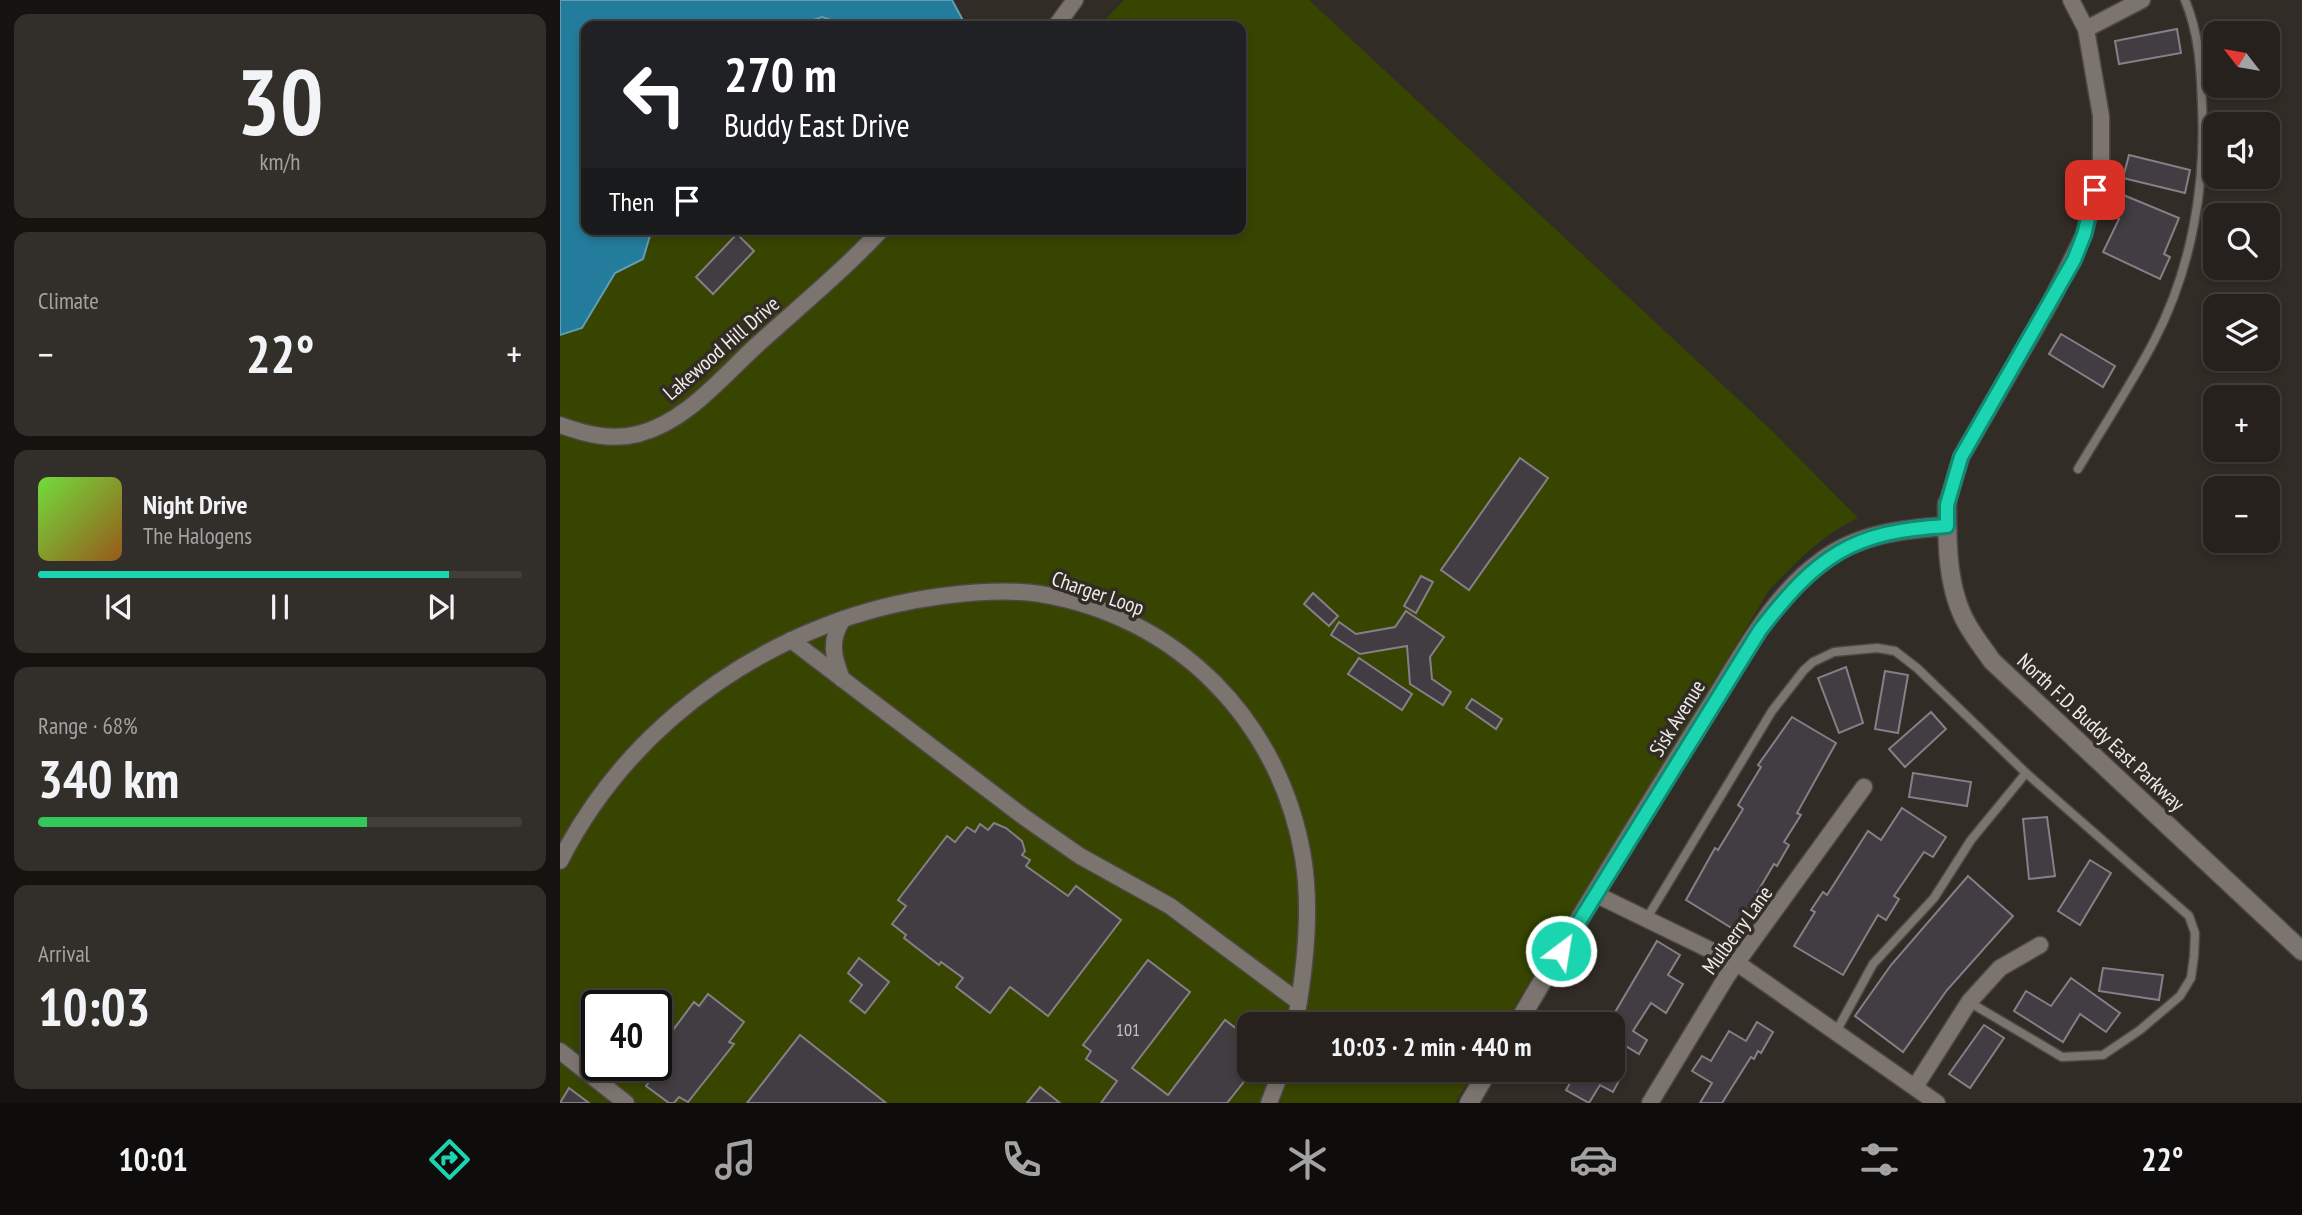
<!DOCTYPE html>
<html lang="en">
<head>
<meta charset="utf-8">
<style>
  :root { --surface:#26211c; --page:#322e29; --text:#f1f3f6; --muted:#a4a3a3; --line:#423e3b; --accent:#1bd5b1 }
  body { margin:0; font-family:"PT Sans Narrow",sans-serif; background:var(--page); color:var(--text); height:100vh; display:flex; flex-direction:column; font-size:26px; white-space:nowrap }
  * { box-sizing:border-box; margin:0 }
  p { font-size:23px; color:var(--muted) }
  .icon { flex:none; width:38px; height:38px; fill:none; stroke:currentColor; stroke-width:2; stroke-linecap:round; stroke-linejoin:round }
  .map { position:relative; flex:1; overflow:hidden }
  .side { display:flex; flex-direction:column; gap:14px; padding:14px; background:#15120f; width:560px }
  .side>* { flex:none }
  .banner { position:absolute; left:21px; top:21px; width:665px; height:214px; border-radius:14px; box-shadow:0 4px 10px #0003,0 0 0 2px var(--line); background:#202124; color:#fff; overflow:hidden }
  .needle { width:46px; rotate:301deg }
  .controls { position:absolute; left:1643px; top:21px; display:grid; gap:14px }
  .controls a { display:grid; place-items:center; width:77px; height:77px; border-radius:14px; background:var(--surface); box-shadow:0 4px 10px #0003,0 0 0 2px var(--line); font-size:35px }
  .speed { position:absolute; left:21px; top:990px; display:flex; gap:14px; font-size:35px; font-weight:700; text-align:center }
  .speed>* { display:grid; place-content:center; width:91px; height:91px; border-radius:50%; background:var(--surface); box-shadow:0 4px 10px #0003,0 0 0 2px var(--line); line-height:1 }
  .speed .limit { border:4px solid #111; border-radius:10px; background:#fff; color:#111 }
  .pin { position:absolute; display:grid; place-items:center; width:60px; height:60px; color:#fff; margin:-30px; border-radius:14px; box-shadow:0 4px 10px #0006 }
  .me { position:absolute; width:77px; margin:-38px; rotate:31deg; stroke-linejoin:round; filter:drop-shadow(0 0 5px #0008) }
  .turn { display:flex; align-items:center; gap:24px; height:147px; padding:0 28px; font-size:32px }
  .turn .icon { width:91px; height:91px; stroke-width:2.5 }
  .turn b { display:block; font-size:49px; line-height:60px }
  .then { display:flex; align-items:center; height:66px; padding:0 28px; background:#0003; gap:14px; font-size:26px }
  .big { font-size:52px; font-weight:700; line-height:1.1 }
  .side .tile { flex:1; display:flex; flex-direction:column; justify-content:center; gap:10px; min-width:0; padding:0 24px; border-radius:14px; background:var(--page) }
  .side .dial { align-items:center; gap:0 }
  .dial b { font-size:91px; line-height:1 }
  .song { display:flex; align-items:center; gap:21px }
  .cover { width:84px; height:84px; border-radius:10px; background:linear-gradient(135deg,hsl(100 70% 55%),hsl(30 70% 35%)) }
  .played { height:7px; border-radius:4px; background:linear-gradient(90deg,var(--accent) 85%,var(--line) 85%) }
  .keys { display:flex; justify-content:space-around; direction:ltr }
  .heat { display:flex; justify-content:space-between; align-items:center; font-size:38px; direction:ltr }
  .charge { height:10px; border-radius:5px; background:linear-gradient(90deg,#34c759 68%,var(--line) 0) }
  .trip { position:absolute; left:677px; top:1012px; width:388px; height:70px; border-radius:14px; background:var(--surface); box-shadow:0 4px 10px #0003,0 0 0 2px var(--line); font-weight:700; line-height:70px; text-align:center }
  .tabs { display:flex; height:112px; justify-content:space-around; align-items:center; background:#0f0d0b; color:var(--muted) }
  .tabs .icon { width:49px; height:49px }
  .tabs .on { color:var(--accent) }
  .tabs b { font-size:32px; color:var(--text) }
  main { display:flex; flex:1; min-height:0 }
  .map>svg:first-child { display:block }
  .green { fill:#384500; fill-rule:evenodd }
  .water { fill:#237c9b; stroke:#609eb2; stroke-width:2 }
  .building { fill:#423c43; stroke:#867f87; stroke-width:2 }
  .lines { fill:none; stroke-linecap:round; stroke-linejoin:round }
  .service-casing { stroke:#4d4843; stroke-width:11 }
  .minor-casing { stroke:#4d4843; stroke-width:19 }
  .tertiary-casing { stroke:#4d4843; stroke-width:21 }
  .service { stroke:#7c746e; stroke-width:8 }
  .minor { stroke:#7c746e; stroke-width:16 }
  .tertiary { stroke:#7c746e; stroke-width:18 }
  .route-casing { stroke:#128a73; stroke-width:18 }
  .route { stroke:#1bd5b1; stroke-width:12 }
  .labels { text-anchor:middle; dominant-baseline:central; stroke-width:7; stroke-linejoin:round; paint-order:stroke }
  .number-label { font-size:18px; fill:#c4c0bf }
  .street-label { font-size:21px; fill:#f0ece8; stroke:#322c26 }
</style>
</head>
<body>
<main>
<section class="side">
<div class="tile dial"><b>30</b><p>km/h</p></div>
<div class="tile"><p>Climate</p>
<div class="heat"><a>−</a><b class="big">22°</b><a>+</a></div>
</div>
<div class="tile">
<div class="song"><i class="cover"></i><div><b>Night Drive</b><p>The Halogens</p></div></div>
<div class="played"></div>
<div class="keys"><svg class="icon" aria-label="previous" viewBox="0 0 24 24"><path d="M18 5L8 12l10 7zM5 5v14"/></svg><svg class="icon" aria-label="pause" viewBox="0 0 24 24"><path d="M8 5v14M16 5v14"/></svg><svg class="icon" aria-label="next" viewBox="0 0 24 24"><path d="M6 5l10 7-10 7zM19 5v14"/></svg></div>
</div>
<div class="tile"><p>Range · 68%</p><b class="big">340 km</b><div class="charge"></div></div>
<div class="tile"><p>Arrival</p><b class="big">10:03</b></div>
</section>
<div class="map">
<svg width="1742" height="1103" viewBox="0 0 1742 1103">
  <rect width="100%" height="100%" fill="#322c26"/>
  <g class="green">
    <path d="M 564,0 L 749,0 L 1209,428 L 1298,518 C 1261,536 1238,560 1210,589 L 944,1024 L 690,1024 L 690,1069 L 916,1069 L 895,1103 L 0,1103 L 0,335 L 22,328 L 55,273 L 83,259 L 92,229 L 681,229 L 681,26 L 539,26 ZM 37,1006 L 96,1006 L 96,1066 L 37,1066 Z"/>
    <polygon points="262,17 289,26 236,26"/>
  </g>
  <polygon class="water" points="0,0 392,0 406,26 289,26 262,17 236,26 26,26 26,229 92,229 83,259 55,273 22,328 0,335"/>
  <g class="building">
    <polygon points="1617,29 1621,53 1559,64 1555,41"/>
    <polygon points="1569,155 1630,170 1625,193 1563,178"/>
    <polygon points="1561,194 1619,218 1604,254 1610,257 1600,279 1543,252 1559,219 1552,216"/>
    <polygon points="177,234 194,251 153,294 136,277"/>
    <polygon points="1501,334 1555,366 1543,387 1489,354"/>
    <polygon points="960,458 988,478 909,590 881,570"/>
    <polygon points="861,576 873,582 856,613 844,606"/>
    <polygon points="753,593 778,616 769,626 744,604"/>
    <polygon points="846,611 884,637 870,657 872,679 891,692 883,705 850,684 847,646 800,654 771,635 779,622 796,634 835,627"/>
    <polygon points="799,658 852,694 842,710 788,674"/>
    <polygon points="1286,667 1303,723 1279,733 1258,678"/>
    <polygon points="1325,671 1348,675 1338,733 1315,729"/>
    <polygon points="912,699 942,719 936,729 906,708"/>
    <polygon points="1371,712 1386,729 1345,767 1329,749"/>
    <polygon points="1232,717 1276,743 1237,813 1241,815 1224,842 1229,845 1217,866 1214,864 1175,930 1126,900 1155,848 1158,850 1183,809 1178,805 1201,767 1198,765"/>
    <polygon points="1353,773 1411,782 1407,806 1349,797"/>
    <polygon points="1342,808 1386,837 1373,857 1364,852 1334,896 1339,899 1326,920 1318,915 1283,975 1234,946 1255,912 1251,910 1263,892 1267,895 1308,831 1321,840"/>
    <polygon points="1487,817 1495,876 1469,879 1463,819"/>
    <polygon points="434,823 446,828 462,841 465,851 462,855 470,860 466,866 508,896 516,886 561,920 488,1016 450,987 430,1013 396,987 403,978 381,962 379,965 344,938 346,935 332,924 346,906 338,900 387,836 395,842 407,827 415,832 420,824 428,830"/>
    <polygon points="1530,860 1551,873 1520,925 1498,911"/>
    <polygon points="1408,876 1453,916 1387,990 1343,1052 1295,1016 1331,965"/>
    <polygon points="1097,941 1120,955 1108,975 1123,984 1106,1013 1091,1003 1073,1031 1087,1040 1079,1054 1054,1039 1054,1024 1048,1024"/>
    <polygon points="299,958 329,982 305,1013 290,1001 302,985 288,973"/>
    <polygon points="588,960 630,992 572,1068 608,1095 665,1020 690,1039 690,1074 667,1103 541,1103 557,1081 526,1059 531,1051 523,1045"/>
    <polygon points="1543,968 1603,975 1599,1000 1539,991"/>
    <polygon points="1511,978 1560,1013 1546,1032 1520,1014 1503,1042 1454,1011 1466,991 1491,1006"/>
    <polygon points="148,994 184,1022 169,1042 174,1044 128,1102 119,1097 114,1103 109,1103 86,1086 93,1077 78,1066 96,1066 96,1042 101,1046 134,1002 139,1006"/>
    <polygon points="1197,1022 1213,1032 1201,1053 1198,1051 1194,1059 1191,1057 1162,1103 1140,1103 1152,1083 1132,1071 1142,1056 1151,1061 1169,1031 1186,1041"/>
    <polygon points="1424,1025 1444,1038 1410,1088 1389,1074"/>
    <polygon points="240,1035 326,1103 187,1103"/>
    <polygon points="1018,1069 1047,1069 1061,1077 1053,1092 1040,1085 1029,1103 1006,1090"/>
    <polygon points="480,1087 500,1103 467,1103"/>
    <polygon points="9,1088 29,1103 0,1103"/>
  </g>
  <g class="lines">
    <g class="service-casing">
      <g id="service">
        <path d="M 1518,469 C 1543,427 1571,385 1594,341 C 1632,268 1646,185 1642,104 C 1641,69 1639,33 1625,0"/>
        <polyline points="1087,918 1212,711 1244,670 1253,662 1274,652 1317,648 1335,651 1357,668 1466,773 1411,840 1374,898 1313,964 1277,1030"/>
        <polyline points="1409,1002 1502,1057 1543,1055 1580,1030 1620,996 1631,978 1634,956 1635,933 1629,916 1466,773"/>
      </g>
    </g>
    <g class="minor-casing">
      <g id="minor">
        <polyline points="496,26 515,0"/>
        <polyline points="1526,29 1582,0"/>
        <path d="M 0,425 C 25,434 51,441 78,434 C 126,422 162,377 197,345 C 239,307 283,271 322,229"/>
        <polyline points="1387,504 1401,457 1490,303 1524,235 1541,168 1541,116 1526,29 1511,0"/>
        <polyline points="231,640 464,817 520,856 610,906 739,1002"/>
        <path d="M 282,679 C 273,657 269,640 283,619"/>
        <path d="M 0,861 C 74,716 221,617 382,596 C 414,592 448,589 480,594 C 617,616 720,721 743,857 C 752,911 745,971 735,1024"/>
        <polyline points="1035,894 1177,963 1377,1103"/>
        <polyline points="0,1051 66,1103"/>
        <polyline points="1355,1087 1409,1002 1440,968 1480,945"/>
        <polyline points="709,1103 722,1069"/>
        <polyline points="1090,1103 1167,976 1304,787"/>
      </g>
    </g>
    <g class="tertiary-casing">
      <g id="tertiary">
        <path d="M 1387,504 C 1387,543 1387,589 1407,624 C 1414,637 1424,649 1432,661 L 1742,951"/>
        <path d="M 957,1024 C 1019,919 1082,815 1147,712 C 1180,661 1211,597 1262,561 C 1298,534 1343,529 1387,526"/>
        <polyline points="909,1103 929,1069"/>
      </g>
    </g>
    <use href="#service" class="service"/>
    <use href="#minor" class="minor"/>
    <use href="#tertiary" class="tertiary"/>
  </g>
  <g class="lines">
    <g class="route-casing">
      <path id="route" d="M 1001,951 L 1200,630 C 1257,556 1292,531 1387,526 L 1387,505 L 1401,457 L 1514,260 L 1524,235 L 1535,190"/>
    </g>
    <use href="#route" class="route"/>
  </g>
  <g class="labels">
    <g class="number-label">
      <text x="568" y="1029">101</text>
    </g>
    <g class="street-label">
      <text transform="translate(161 348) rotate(-41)">Lakewood Hill Drive</text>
      <text transform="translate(538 593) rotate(19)">Charger Loop</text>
      <text transform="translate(1117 718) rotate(-58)">Sisk Avenue</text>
      <text transform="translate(1541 732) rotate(43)">North F.D. Buddy East Parkway</text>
      <text transform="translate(1177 930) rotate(-54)">Mulberry Lane</text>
    </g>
  </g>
</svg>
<div class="controls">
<a><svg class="needle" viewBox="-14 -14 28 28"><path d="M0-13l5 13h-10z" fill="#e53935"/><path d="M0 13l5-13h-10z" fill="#a4a3a3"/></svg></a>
<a><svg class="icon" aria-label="sound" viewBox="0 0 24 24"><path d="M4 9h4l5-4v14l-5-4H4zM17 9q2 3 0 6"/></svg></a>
<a><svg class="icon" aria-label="search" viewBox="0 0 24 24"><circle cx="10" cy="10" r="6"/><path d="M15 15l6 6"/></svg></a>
<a><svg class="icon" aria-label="layers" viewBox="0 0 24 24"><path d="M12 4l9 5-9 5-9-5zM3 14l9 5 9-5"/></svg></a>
<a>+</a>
<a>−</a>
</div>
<div class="speed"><div class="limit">40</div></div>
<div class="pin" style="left:1535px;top:190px;background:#d93025"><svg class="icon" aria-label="arrive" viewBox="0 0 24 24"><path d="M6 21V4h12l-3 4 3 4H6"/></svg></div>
<svg class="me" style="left:1001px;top:951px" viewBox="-20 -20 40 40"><circle r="17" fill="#1bd5b1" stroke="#fff" stroke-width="3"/><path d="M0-11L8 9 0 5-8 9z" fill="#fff"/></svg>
<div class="trip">10:03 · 2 min · 440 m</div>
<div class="banner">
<div class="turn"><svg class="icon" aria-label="left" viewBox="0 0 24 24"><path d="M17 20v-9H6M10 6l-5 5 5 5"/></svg><div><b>270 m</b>Buddy East Drive</div></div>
<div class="then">Then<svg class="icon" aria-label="arrive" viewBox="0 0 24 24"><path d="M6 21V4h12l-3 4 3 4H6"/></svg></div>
</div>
</div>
</main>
<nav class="tabs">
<b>10:01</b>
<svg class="icon on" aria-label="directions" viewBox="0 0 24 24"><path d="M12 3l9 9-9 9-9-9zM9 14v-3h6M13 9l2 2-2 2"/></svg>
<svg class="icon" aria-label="music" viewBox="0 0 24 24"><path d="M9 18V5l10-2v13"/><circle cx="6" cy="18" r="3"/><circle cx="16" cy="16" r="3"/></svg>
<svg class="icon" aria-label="phone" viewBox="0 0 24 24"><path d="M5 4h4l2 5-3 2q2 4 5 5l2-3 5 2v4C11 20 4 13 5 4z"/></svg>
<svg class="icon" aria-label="climate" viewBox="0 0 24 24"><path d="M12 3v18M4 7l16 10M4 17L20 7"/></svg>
<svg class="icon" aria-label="car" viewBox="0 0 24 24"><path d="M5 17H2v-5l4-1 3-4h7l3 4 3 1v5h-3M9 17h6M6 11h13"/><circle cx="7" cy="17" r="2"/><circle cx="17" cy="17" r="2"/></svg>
<svg class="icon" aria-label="filters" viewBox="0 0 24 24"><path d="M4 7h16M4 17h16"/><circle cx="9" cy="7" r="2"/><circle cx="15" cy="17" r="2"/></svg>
<b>22°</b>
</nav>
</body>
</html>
